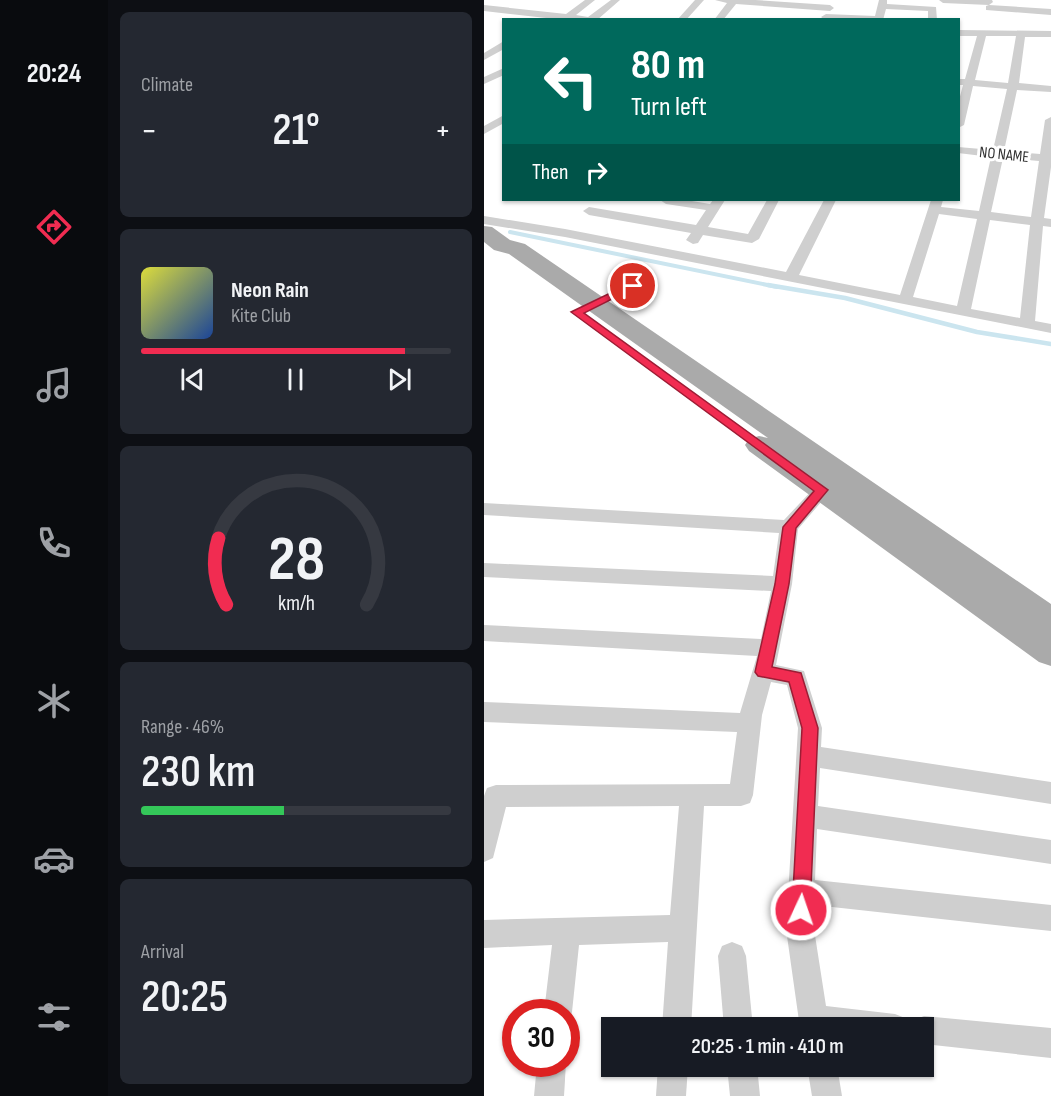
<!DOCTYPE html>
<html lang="en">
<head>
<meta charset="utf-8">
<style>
  :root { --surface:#171b24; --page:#242831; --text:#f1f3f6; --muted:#9ea1a6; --line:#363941; --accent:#f12c51 }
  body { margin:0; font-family:"Sofia Sans Condensed",sans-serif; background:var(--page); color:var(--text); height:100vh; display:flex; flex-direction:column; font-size:22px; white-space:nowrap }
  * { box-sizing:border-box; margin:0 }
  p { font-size:20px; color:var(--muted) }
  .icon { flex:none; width:33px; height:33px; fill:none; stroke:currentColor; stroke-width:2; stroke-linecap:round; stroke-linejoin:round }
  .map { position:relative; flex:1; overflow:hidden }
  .panel { display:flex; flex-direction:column; gap:12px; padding:12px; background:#0d0f14; width:376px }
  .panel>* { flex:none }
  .top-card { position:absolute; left:18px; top:18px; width:458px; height:183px; border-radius:0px; box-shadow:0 2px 4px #0004; background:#00695c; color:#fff; overflow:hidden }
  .speed { position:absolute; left:18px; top:999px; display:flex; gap:12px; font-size:30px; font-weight:700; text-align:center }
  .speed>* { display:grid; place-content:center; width:78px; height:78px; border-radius:50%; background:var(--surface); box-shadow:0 2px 4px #0004; line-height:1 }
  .speed .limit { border:9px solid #d22; background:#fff; color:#111 }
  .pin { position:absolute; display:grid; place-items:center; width:51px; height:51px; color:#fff; margin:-26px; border:3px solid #fff; border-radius:50%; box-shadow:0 2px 6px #0007 }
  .me { position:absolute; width:66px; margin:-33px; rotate:3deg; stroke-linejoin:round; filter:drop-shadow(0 0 4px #0008) }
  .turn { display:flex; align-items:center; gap:21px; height:126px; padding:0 30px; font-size:27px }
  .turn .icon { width:78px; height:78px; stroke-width:2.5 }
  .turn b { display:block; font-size:42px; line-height:51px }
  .then { display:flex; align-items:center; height:57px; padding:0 30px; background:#0003; gap:12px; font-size:22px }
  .big { font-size:45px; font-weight:600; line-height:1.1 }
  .panel .card { flex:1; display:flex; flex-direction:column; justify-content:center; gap:9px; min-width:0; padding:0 21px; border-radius:9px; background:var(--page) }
  .panel .dial { align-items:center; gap:0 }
  .dial svg { height:156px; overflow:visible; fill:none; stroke:var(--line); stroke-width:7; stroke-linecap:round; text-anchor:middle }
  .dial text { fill:var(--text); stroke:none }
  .song { display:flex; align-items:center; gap:18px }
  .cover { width:72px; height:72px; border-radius:9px; background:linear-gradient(135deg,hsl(60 70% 55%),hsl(220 70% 35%)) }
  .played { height:6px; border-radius:3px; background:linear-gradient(90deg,var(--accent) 85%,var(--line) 85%) }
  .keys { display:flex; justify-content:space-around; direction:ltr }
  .heat { display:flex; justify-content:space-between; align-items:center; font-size:33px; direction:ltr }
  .charge { height:9px; border-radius:4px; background:linear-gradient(90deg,#34c759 46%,var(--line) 0) }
  .trip { position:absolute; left:117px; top:1017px; width:333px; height:60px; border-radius:0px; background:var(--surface); box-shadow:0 2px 4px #0004; font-weight:600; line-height:60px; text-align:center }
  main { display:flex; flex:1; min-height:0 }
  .tabs { display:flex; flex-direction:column; width:108px; justify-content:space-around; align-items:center; background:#090b0e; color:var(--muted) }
  .tabs .icon { width:42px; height:42px }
  .tabs .current { color:var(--accent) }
  .tabs b { font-size:27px; color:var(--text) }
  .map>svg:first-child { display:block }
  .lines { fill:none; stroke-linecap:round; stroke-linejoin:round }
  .stream-far1 { stroke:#cbe5ef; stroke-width:4 }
  .stream { stroke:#cbe5ef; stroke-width:4.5 }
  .service { fill:#cfcfcf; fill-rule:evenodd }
  .minor { fill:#cfcfcf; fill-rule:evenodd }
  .primary { fill:#aaa; fill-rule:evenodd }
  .route { fill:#f12c51; stroke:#9d1d35; stroke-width:1.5 }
  .labels { text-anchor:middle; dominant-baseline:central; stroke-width:6; stroke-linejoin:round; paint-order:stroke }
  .far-street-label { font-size:16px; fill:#323232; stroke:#fff }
</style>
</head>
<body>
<main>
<nav class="tabs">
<b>20:24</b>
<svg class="icon current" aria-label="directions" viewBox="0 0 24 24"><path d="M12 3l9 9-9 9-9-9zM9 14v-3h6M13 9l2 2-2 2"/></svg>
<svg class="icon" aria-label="music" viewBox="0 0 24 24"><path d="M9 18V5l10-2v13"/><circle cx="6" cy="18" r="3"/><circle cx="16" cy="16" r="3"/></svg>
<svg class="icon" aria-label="phone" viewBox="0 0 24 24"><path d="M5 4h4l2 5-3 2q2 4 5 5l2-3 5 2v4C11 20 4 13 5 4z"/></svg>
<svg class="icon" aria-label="climate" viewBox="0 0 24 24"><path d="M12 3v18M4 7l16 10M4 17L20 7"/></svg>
<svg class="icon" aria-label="car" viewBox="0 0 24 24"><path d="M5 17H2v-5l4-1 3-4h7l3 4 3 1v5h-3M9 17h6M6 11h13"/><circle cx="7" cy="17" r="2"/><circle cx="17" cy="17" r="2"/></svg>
<svg class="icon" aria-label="filters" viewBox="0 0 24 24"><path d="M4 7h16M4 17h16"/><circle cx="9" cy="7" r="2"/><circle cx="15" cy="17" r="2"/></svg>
</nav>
<section class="panel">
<div class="card"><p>Climate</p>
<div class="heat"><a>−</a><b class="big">21°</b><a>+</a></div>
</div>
<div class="card">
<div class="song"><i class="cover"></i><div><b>Neon Rain</b><p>Kite Club</p></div></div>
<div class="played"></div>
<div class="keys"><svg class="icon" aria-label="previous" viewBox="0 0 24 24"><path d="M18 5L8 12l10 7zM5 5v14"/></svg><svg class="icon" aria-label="pause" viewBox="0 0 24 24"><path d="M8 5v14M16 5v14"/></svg><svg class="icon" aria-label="next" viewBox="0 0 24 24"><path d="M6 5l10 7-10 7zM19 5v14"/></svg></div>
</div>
<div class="card dial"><svg viewBox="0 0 100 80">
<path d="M14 69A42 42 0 1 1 86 69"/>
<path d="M14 69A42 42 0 0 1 10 35" stroke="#f12c51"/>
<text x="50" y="56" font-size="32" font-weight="700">28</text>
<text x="50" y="72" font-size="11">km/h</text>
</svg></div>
<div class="card"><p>Range · 46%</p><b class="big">230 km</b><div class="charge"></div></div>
<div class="card"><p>Arrival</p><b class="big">20:25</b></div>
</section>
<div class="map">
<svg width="567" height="1096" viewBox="0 0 567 1096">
  <rect width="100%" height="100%" fill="#fff"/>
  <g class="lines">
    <polyline class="stream-far1" points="26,232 293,287"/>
    <polyline class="stream" points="284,285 361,298 493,332 567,344"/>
    <polygon class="service" points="146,284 149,284 153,286 96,314 90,314 89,312"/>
    <g class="minor">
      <polygon points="101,0 111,0 92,15 104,17 127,0 136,0 113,20 80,20 0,11 0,5 82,14"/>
      <polygon points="211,0 220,0 202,20 193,20"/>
      <polygon points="231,0 271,0 346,5 350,8 346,11 252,4 239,20 230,20 243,3"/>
      <polygon points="395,0 403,0 403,4 452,7 453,20 444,20 444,11 402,9 399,20 341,20 337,17 342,14 391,16"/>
      <polygon points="455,0 508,0 509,2 505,5 459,3"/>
      <polygon points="505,5 567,9 567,15 502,10 502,6"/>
      <path d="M 474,30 L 567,31 L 567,37 L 541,37 L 535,83 L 567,86 L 567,92 L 533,90 L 520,151 L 556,154 L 561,120 L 567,117 L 567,167 L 560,218 L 567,219 L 567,227 L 559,226 L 551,321 L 567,324 L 567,333 L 81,237 L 0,224 L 0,216 L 81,229 L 302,272 L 340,200 L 352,200 L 315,275 L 416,295 L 447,200 L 459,200 L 457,207 L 495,211 L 507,157 L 474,153 L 474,147 L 509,150 L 523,89 L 489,86 L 480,125 L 474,128 L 474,104 L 479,85 L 474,85 L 474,79 L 481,79 L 493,36 L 474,36 ZM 502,36 L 532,36 L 524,83 L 491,80 ZM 519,158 L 555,161 L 547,217 L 507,212 ZM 455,214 L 493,219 L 473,306 L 429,297 ZM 506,220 L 546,225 L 536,318 L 487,309 Z"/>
      <polygon points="20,41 20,49 0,60 0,53"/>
      <polygon points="20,68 20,75 0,84 0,77"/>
      <polygon points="20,115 20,123 0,134 0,126"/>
      <polygon points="176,200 202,200 226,204 229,200 241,200 224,227 264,234 283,200 295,200 275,239 268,243 219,235 214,243 209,244 202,240 207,233 105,215 99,211 105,207 212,225 222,210 182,204"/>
      <polygon points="350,476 356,478 359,482 344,494 314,529 308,584 292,665 320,671 338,728 337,747 567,782 567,804 336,768 334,806 567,840 567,864 333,829 331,880 567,905 567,931 330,905 330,929 342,1006 411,1014 421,1018 425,1028 316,1028 302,929 314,728 303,685 287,682 278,715 269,795 266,803 257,806 220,806 207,1028 178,1028 184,942 95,945 88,1012 84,1022 82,1012 60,1012 68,945 0,948 0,920 186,915 195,806 22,807 9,858 0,862 0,796 3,788 12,785 246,784 253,732 0,722 0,702 256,713 273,656 0,641 0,625 277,639 287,591 0,577 0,563 289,576 295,533 0,515 0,503 300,520 332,486"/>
      <polygon points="248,942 258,946 262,956 269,1028 240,1028 234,956 238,946"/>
      <polygon points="440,1016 567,1028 567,1058 440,1044 440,1028 427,1028 430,1020"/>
      <polygon points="53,1064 82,1063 80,1096 50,1096"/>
      <polygon points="174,1066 204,1066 202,1096 172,1096"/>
      <polygon points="243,1066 273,1066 276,1096 246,1096"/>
      <polygon points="323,1066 353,1066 358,1096 328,1096"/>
    </g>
    <polygon class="primary" points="0,226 8,227 26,240 41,244 567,604 567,666 555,662 265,451 261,445 265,439 275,436 284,438 25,254 10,250 0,242"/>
  </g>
  <polygon class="route" points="145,284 154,286 100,313 344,490 312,528 305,584 288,667 317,673 334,728 326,910 324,916 317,919 310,916 308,910 318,728 305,682 274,676 271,672 291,584 299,527 330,491 87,312"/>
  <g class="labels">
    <g class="far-street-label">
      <text transform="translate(520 155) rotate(6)">NO NAME</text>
    </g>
  </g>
</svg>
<div class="speed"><div class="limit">30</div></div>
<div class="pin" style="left:149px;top:286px;background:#d93025"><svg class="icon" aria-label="arrive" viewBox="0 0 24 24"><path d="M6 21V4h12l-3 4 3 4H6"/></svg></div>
<svg class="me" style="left:317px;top:910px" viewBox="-20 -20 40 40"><circle r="17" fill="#f12c51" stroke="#fff" stroke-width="3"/><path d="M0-11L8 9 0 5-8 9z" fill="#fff"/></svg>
<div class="trip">20:25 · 1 min · 410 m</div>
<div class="top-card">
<div class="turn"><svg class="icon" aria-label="left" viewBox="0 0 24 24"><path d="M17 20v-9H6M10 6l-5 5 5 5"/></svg><div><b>80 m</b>Turn left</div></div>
<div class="then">Then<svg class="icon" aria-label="right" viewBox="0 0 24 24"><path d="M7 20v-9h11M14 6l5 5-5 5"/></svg></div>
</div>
</div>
</main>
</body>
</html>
